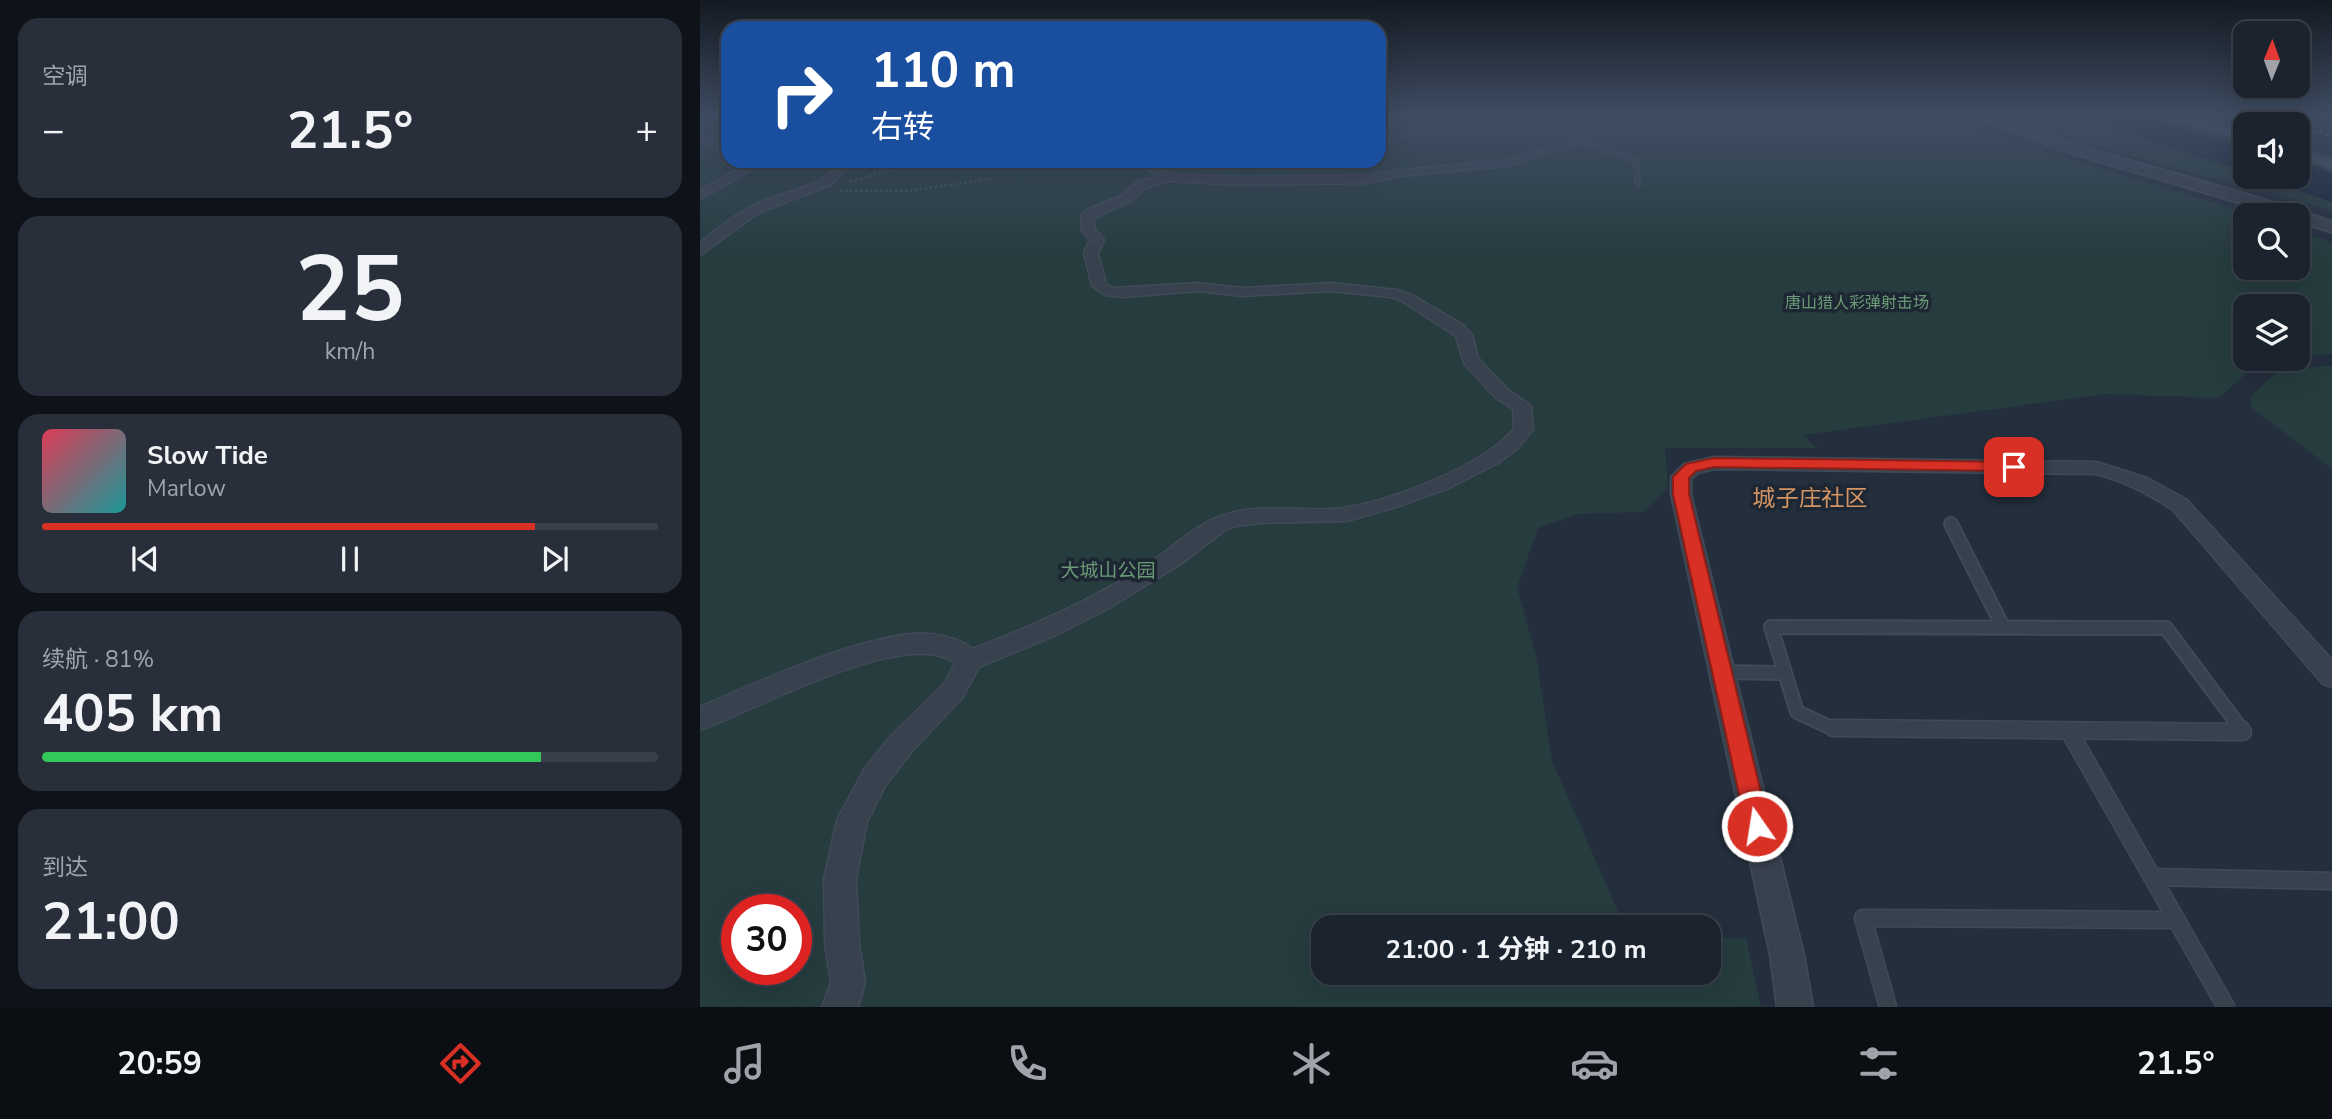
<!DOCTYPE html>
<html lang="zh">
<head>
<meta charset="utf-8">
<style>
  :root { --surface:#1b232e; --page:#282f3a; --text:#f1f3f6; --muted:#a0a4aa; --line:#39404a; --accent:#d93025 }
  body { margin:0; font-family:"Nunito Sans","Noto Sans SC",sans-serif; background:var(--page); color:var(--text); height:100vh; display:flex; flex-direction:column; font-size:26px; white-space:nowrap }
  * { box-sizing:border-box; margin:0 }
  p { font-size:23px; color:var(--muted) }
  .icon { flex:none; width:38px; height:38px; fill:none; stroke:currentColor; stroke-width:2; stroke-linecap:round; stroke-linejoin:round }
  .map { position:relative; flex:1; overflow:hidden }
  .sheet { display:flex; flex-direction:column; gap:18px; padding:18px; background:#0f1319; width:700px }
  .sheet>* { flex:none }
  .guide { position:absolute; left:21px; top:21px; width:665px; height:147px; border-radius:21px; box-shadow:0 7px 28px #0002,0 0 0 2px var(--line); background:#1a4fa0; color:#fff; overflow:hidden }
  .needle { width:46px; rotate:1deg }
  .controls { position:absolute; left:1533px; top:21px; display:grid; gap:14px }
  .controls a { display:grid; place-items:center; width:77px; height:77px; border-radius:14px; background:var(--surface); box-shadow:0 7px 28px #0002,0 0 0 2px var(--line); font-size:35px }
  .speed { position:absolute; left:21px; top:894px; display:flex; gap:14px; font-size:35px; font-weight:700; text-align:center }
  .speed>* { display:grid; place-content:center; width:91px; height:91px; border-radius:50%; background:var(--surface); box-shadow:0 7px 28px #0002,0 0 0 2px var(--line); line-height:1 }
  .speed .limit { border:10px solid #d22; background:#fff; color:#111 }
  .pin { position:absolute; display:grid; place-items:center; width:60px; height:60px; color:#fff; margin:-30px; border-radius:14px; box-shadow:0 4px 10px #0006 }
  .me { position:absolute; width:77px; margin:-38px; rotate:347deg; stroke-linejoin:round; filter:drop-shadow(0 0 5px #0008) }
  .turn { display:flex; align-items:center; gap:24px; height:147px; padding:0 35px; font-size:32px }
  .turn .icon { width:91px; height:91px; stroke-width:2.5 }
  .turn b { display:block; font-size:49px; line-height:60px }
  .big { font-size:52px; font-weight:700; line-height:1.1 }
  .sheet .widget { flex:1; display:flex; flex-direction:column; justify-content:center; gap:10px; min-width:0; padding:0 24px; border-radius:21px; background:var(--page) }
  .sheet .dial { align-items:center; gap:0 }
  .dial b { font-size:91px; line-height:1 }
  .song { display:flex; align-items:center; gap:21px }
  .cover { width:84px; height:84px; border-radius:10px; background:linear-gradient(135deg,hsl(350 70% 55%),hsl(180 70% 35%)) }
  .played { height:7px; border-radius:4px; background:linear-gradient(90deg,var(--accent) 80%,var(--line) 80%) }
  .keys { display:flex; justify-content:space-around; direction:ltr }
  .heat { display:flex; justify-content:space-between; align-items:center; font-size:38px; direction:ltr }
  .charge { height:10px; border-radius:5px; background:linear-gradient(90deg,#34c759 81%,var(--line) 0) }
  .trip { position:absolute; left:611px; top:915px; width:410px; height:70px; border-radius:21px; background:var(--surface); box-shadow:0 7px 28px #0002,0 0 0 2px var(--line); font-weight:700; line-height:70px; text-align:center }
  .dock { display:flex; height:112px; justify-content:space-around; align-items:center; background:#0b0e12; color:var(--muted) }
  .dock .icon { width:49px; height:49px }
  .dock .selected { color:var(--accent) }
  .dock b { font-size:32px; color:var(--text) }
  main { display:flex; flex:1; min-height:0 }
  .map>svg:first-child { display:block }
  .green { fill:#263c3f; fill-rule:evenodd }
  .water { fill:#17263c }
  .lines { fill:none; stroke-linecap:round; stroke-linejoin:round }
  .service-far2-casing { stroke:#414a57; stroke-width:7 }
  .service-far1-casing { stroke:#414a57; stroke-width:16 }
  .service-casing { stroke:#414a57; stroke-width:19 }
  .minor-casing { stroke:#414a57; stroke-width:3 }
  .tertiary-casing { stroke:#414a57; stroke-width:4 }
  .secondary-casing { stroke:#414a57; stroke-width:3 }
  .path { stroke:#3f5557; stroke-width:2.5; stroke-dasharray:2.5 2.5; stroke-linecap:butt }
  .service-far2 { stroke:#38414e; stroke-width:5 }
  .service-far1 { stroke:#38414e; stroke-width:12 }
  .service { stroke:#38414e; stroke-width:16 }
  .minor { fill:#38414e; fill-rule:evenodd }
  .tertiary { fill:#38414e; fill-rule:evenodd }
  .secondary { fill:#465061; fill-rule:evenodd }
  .rail { stroke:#5a6575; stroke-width:2.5; stroke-dasharray:3.5 3.5; stroke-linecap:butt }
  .route { fill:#d93025; stroke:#8d1f18; stroke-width:2 }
  .labels { text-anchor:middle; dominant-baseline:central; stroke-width:7; stroke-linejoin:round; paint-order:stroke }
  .far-park-label { font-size:16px; fill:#6b9a76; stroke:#1d2633 }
  .park-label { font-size:19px; fill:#6b9a76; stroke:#1d2633 }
  .quarter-label { font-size:23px; fill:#d59563; stroke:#1d2633 }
</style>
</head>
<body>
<main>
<section class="sheet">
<div class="widget"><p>空调</p>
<div class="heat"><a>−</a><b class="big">21.5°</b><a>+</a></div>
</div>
<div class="widget dial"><b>25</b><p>km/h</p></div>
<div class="widget">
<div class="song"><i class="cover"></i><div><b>Slow Tide</b><p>Marlow</p></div></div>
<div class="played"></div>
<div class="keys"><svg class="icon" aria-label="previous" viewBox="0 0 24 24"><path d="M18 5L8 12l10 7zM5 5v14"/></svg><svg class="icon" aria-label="pause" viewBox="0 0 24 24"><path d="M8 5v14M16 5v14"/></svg><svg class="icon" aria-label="next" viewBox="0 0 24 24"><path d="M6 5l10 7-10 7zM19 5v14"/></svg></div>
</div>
<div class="widget"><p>续航 · 81%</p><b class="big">405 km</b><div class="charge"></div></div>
<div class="widget"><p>到达</p><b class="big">21:00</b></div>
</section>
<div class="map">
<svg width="1632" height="1007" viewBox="0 0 1632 1007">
  <rect width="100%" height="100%" fill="#242f3e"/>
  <g class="green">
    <path d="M 0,117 L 28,117 L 28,161 L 679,161 L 679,117 L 1244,117 L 1319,144 L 1555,215 L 1545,215 L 1545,268 L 1598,268 L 1598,230 L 1632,243 L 1632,354 L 1598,355 L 1598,306 L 1545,306 L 1545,359 L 1571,359 L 1548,372 L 1519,398 L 1406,394 L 1103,435 L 1117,448 L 965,448 L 968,487 L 943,512 L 878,514 L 838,528 L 817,588 L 836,655 L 852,761 L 925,927 L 623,928 L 623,973 L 1008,973 L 1008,939 L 1046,938 L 1061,1007 L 0,1007 ZM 37,910 L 96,910 L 96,970 L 37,970 Z"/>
    <path d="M 1313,117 L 1379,117 L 1545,172 L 1545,177 L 1560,177 L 1632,202 L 1632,211 C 1527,177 1416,160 1313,117 Z"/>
    <polygon points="1619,366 1632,366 1632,469 1551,407 1550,397 1577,372"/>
  </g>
  <g class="water">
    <polygon points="1379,117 1446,117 1545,147 1545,172"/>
    <polygon points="1598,163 1632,174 1632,202 1560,177 1598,177"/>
  </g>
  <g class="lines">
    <g class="service-far2-casing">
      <path id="service-far2" d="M 866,117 C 875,146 911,150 936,160 L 938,184"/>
    </g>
    <g class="service-far1-casing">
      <g id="service-far1">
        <polyline points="1251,524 1303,627"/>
        <polyline points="1022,672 1084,673"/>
        <polyline points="1296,730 1134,729 1097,712 1071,627 1466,628 1542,730"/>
      </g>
    </g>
    <g class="service-casing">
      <g id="service">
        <polyline points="1133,728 1543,732 1540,728"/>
        <polyline points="1369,731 1526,1007"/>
        <polyline points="1452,877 1632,881"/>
        <polyline points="1188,1007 1163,918 1476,920"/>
      </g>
    </g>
    <g class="minor-casing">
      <g id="minor">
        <polygon points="0,136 28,146 28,153 0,143"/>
        <path d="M 881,138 L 890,140 L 807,166 L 700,176 L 667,183 L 541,185 L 469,181 L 445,188 L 431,201 L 393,219 L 395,229 L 404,240 L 398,253 L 406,284 L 413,288 L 498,283 L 542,288 L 631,283 L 697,290 L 712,295 L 763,325 L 772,335 L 778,358 L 807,389 L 831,406 L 833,429 L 817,449 L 798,463 L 749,488 L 696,507 L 647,521 L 562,523 L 535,526 L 524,531 L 482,563 L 409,608 L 358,634 L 279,667 L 262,698 L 212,751 L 185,786 L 167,822 L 156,879 L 159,943 L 165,983 L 158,1007 L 122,1007 L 131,983 L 125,943 L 124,879 L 137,820 L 165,768 L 192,735 L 244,684 L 255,663 C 205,626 55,711 0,730 L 0,707 C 56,683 175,628 232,634 C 247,636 261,640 273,649 C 331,627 388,601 441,569 C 468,552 491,527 521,516 C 556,503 595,511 632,509 C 682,506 782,467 814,429 L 813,409 L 795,397 L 764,363 L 756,336 L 702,301 L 690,297 L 631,291 L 542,296 L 498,291 L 423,297 L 405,295 L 392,286 L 384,253 L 390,240 L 382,230 L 381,215 L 389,209 L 423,195 L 437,182 L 459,176 L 436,161 L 450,161 L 472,174 L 541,177 L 667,175 L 700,170 L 806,160 Z"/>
        <polygon points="53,161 67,161 0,199 0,190"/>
        <path d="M 136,161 L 148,161 L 150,165 L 132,184 L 58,213 L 0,255 L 0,243 C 18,227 37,213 59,203 C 86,190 118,189 138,165 Z"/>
        <polygon points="255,161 346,161 322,168 261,164"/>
        <path d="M 1014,457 L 1396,462 L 1447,478 L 1487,500 L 1632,660 L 1632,687 L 1623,684 L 1473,510 C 1449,494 1424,481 1396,474 L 1014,469 L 998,473 L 991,479 L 991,494 L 1104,955 L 1113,1007 L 1077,1007 L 1070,955 L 971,494 L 971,477 L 984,464 Z"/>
      </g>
    </g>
    <g class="tertiary-casing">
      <path id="tertiary" d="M 1278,117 C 1312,117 1347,137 1380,146 C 1464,172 1549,193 1632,222 L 1632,232 L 1598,221 L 1598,215 L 1582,215 L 1365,151 Z"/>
    </g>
    <g class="secondary-casing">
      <g id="secondary">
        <polygon points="1472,117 1493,117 1545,132 1545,141 1474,120"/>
        <polygon points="1598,148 1632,159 1632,169 1598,158"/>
      </g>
    </g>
    <g class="path">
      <polyline points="679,147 713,133 718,124 712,117"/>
      <polyline points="75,162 125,161"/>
      <polyline points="150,182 193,169 193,166 159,164"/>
      <polyline points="140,191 206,191 291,179"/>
    </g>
    <use href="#service-far2" class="service-far2"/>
    <use href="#service-far1" class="service-far1"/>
    <use href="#service" class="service"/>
    <use href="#minor" class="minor"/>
    <use href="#tertiary" class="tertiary"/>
    <use href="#secondary" class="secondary"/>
    <g class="rail">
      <polyline points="1550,117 1583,124"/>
      <polyline points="1603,117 1632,121"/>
      <polyline points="1598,128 1632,136"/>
    </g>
  </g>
  <linearGradient id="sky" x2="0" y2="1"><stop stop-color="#141a22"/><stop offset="0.45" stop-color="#3f4d63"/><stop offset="1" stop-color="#3f4d63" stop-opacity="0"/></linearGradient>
  <rect width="1632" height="258" fill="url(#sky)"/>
  <polygon class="route" points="1014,458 1314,462 1322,467 1314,471 1014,467 996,471 989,478 989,494 1069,826 1065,834 1057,837 1049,834 1046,826 973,494 973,477 986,464"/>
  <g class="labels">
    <g class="far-park-label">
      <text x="1157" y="303">唐山猎人彩弹射击场</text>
    </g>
    <g class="park-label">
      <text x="408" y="571">大城山公园</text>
    </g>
    <g class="quarter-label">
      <text x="1110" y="498">城子庄社区</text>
    </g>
  </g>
</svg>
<div class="controls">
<a><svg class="needle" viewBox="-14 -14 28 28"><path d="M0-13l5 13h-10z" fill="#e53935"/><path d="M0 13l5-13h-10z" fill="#a0a4aa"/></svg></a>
<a><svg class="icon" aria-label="sound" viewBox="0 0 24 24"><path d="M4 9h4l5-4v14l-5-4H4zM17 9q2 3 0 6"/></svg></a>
<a><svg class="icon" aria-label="search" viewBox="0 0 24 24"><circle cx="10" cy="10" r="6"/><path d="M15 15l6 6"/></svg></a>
<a><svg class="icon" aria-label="layers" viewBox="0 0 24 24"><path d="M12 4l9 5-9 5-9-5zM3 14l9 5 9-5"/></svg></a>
</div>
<div class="speed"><div class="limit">30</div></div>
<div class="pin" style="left:1314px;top:467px;background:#d93025"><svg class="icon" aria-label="arrive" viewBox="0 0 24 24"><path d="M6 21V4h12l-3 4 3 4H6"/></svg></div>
<svg class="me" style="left:1057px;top:826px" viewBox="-20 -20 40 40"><circle r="17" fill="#d93025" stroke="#fff" stroke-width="3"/><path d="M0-11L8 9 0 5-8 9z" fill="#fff"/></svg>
<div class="trip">21:00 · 1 分钟 · 210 m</div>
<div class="guide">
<div class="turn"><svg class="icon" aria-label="right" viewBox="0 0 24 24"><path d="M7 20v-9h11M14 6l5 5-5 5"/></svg><div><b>110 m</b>右转</div></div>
</div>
</div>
</main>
<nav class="dock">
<b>20:59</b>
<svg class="icon selected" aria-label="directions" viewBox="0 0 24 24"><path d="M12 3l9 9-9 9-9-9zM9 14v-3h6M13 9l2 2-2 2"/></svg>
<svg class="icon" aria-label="music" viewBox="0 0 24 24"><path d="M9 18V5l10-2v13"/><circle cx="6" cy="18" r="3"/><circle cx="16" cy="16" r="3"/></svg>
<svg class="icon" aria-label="phone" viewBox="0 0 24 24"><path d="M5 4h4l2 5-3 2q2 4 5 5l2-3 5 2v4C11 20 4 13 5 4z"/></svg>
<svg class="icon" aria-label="climate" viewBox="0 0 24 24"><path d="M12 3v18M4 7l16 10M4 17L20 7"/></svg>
<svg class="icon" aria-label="car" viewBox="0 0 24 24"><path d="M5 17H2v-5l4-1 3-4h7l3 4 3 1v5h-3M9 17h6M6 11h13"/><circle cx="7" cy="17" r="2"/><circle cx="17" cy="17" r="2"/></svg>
<svg class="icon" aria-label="filters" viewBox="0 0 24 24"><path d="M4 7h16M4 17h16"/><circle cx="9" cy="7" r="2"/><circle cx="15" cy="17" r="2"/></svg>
<b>21.5°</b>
</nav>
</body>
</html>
